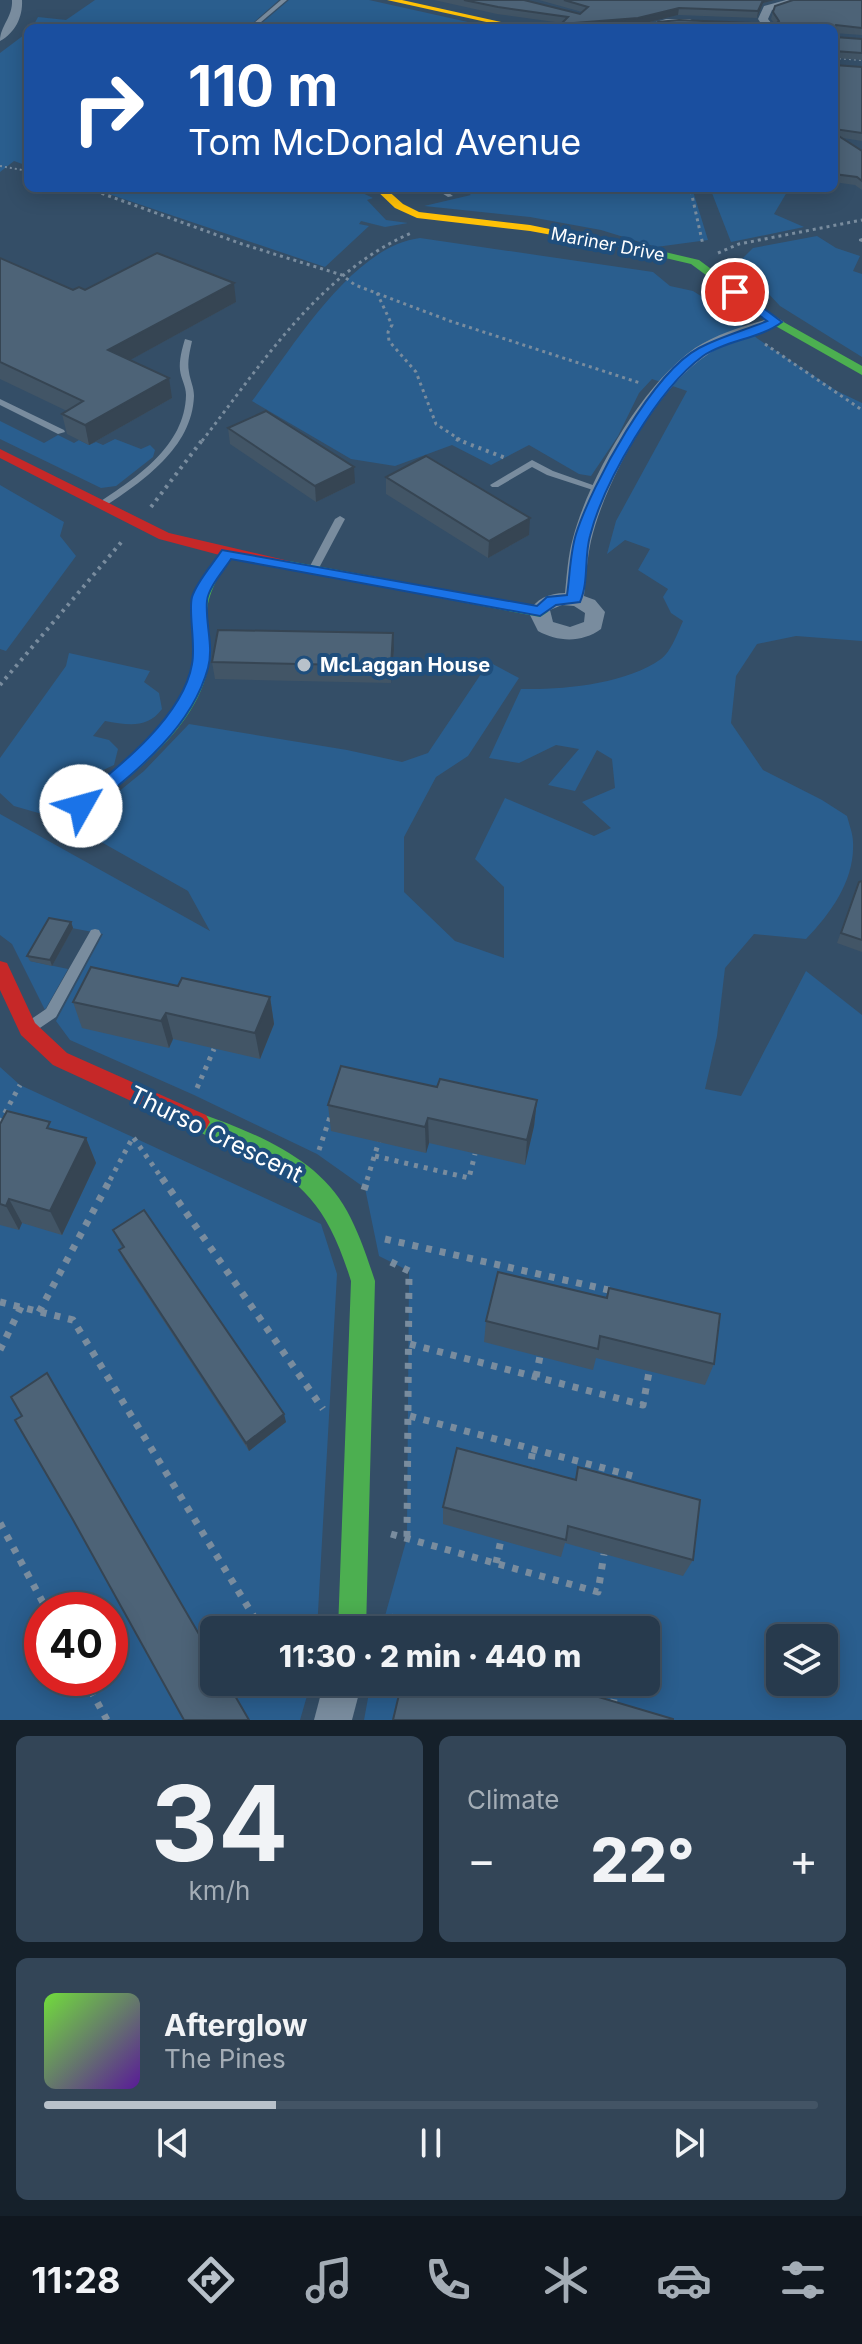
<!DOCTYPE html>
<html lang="en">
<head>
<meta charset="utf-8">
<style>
  :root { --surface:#273a4d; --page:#334557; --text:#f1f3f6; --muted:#a4adb6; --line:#435465; --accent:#b8c1ca }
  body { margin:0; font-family:Inter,sans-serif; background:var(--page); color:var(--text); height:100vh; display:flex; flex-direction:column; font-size:30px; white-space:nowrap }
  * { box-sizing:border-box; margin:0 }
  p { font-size:26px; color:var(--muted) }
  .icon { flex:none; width:44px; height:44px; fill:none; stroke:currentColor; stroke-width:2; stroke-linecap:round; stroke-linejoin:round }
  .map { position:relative; height:1720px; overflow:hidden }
  .panel { display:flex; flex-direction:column; gap:16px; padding:16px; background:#15202a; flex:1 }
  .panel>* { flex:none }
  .top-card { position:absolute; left:24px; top:24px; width:814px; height:168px; border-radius:12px; box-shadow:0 4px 20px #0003,0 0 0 2px var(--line); background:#1a4fa0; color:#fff; overflow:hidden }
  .tools { position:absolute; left:766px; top:1624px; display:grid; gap:16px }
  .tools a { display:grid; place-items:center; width:72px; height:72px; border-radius:12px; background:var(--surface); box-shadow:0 4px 20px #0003,0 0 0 2px var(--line); font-size:40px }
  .speed { position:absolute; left:24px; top:1592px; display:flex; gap:16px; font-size:40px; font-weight:700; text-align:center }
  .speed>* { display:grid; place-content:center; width:104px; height:104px; border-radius:50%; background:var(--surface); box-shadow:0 4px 20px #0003,0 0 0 2px var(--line); line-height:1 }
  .speed .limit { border:12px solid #d22; background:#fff; color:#111 }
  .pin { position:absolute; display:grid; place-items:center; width:68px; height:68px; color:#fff; margin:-34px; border:4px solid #fff; border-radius:50%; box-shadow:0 2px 8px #0007 }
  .me { position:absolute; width:88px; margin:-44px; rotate:52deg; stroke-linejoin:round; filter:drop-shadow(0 0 6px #0008) }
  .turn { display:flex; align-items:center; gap:28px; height:168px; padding:0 32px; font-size:36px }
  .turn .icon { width:104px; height:104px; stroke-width:2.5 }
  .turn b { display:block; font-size:56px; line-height:68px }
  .big { font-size:60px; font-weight:800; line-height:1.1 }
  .panel .card { flex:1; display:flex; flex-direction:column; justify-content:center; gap:12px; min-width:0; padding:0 28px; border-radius:12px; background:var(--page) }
  .panel .dial { align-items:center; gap:0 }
  .dial b { font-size:104px; line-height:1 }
  .song { display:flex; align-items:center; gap:24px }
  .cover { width:96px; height:96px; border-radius:12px; background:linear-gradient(135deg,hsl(100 70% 55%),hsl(270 70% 35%)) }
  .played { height:8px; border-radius:4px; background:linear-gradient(90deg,var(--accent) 30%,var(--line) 30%) }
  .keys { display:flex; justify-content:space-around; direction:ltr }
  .heat { display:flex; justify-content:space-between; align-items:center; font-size:44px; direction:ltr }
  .panel .tiles { flex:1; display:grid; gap:16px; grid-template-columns:1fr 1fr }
  .card:last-child { grid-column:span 2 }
  .trip { position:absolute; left:200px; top:1616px; width:460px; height:80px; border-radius:12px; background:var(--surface); box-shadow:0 4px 20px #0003,0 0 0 2px var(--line); font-weight:800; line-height:80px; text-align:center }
  .tabs { display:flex; height:128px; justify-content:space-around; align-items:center; background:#10171f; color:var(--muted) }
  .tabs .icon { width:56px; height:56px }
  .tabs .current { color:var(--accent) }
  .tabs b { font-size:36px; color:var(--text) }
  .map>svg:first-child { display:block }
  .green { fill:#2a5e8e; fill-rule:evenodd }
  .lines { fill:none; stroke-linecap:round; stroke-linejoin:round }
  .path-far4 { stroke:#798c9e; stroke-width:2; stroke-dasharray:2 3; stroke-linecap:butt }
  .path-far3 { stroke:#798c9e; stroke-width:3; stroke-dasharray:3 4; stroke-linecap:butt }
  .path-far2 { stroke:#798c9e; stroke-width:4; stroke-dasharray:3 5; stroke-linecap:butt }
  .path-far1 { stroke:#798c9e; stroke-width:5; stroke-dasharray:4 6; stroke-linecap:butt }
  .path { stroke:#798c9e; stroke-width:7; stroke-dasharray:6 8; stroke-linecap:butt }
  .lane { fill:#798c9e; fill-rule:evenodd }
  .street { fill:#798c9e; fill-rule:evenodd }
  .fast { fill:#4caf50; fill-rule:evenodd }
  .slow { fill:#ffc107; fill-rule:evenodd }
  .jam { fill:#c62828; fill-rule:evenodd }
  .wall { fill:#425566 }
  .shaded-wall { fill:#364553 }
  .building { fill:#4d6377; stroke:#364553; stroke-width:2 }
  .route { fill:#1a73e8; stroke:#114b97; stroke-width:2 }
  .poi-dot { fill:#b8c1ca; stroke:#1f4e7c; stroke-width:3 }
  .labels { text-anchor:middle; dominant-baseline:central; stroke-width:8; stroke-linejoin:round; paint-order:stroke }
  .far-street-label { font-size:18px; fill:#fff; stroke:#1f4e7c }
  .poi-label { font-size:20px; font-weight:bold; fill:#fff; stroke:#1f4e7c; text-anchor:start }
  .near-street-label { font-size:24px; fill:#fff; stroke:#1f4e7c }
</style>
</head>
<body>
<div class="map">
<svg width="862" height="1720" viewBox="0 0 862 1720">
  <rect width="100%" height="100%" fill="#344e67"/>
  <g class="green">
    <polygon points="95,0 279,0 247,28 32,28 38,17 66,20"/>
    <polygon points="289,0 369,0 495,28 256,28"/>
    <polygon points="28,32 28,166 14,161 0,172 0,53"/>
    <polygon points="91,188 352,188 373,198 367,200 386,220 408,223 385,227 361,221 359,224 369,226 325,267"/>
    <polygon points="461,188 692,188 708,240 656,247 601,230 530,217 424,206 471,195"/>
    <polygon points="710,188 781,188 787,192 774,214 804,227 731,242"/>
    <polygon points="817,236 836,248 860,256 853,271 862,274 862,357 780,306 739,262 753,248"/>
    <path d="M 420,238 L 653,272 L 670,286 L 693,291 L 728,313 L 758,339 L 837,391 L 862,403 L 862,641 L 796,636 L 757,644 L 736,676 L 731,723 L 763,770 L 822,800 L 847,816 C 849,824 853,834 853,842 C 855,880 831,913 806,939 L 754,934 L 725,968 L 717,1036 L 705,1089 L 741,1096 L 806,971 L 862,1015 L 862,1720 L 364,1720 L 371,1682 L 646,1682 L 646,1630 L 381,1630 L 407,1538 L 409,1271 L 379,1256 L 365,1188 L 317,1154 L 194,1095 L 70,1040 L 56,1021 L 103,934 L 51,924 L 30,961 L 68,969 L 45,1010 L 12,944 L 0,935 L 0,814 L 210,931 L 188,891 L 87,834 L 85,819 L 144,771 L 189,724 L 347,750 L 402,762 L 428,753 L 489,662 L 519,678 L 468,756 L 436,777 L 404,837 L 404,892 L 455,941 L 504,958 L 504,887 L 475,859 L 505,798 L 594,836 L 611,828 L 582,802 L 615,788 L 612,759 L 597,750 L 575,791 L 548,785 L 579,749 L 556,745 L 519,763 L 489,758 L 521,689 C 563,690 626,684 661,659 C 671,652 678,632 683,621 L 671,613 L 663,597 L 668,589 L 638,570 L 650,549 L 625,540 L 607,554 L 616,521 L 687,391 L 652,379 L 639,393 L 618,436 L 591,476 L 579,474 L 529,445 L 491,465 L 452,445 L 395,466 L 351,459 L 252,401 C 292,349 352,246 420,238 ZM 780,1638 L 824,1638 L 824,1682 L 780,1682 Z"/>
    <polygon points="0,421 44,443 58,435 74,443 79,440 89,445 96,442 103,445 115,439 141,449 150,445 155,450 153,457 116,486 101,488 0,439"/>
    <polygon points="0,485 64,522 60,536 76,556 6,651 0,649"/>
    <path d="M 69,653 L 150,671 L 144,682 L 159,693 L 162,709 C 147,729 128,725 105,721 L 93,736 L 109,740 L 118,749 L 114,765 L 99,772 L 81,770 L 65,784 L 67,804 L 63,820 L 14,806 L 0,793 L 0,758 L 66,666 Z"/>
    <path d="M 0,1067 L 20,1085 L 321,1224 L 337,1274 L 317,1630 L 214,1630 L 214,1682 L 311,1682 L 300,1720 L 0,1720 ZM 42,1610 L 110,1610 L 110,1678 L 42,1678 Z"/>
  </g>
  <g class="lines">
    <g class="path-far4">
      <polyline points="834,58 862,60"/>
      <polyline points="0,166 28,171"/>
      <polyline points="87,188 100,193"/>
      <polyline points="690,188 691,193"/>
    </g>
    <g class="path-far3">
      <polyline points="95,191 242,244 342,275 355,285 450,321 640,383"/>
      <polyline points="691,191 703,245"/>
      <polyline points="718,253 739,244 862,220"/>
      <polyline points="377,293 392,325 388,332 389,341 416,372 436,424 462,441"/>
      <polyline points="765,344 862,410"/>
      <path d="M 202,441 C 262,364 318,274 411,233"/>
    </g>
    <g class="path-far2">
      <polyline points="456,439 508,459"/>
      <polyline points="151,507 203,439"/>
      <polyline points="0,685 124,539"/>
    </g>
    <g class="path-far1">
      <polyline points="197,1088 214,1049"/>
      <polyline points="0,1122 20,1085"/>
      <polyline points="319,1150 331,1114"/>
      <polyline points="375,1156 469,1178 475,1154"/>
      <polyline points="110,1180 133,1137 163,1180"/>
      <polyline points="367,1180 379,1141"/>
    </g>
    <g class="path">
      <polyline points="162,1178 323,1409"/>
      <polyline points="364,1190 368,1178"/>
      <polyline points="385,1239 613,1291"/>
      <polyline points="391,1262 409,1271 407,1538"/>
      <polyline points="0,1302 73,1320 262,1630"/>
      <polyline points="39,1312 111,1178"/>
      <polyline points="410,1344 643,1405 649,1372"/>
      <polyline points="0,1350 21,1307"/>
      <polyline points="536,1377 540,1356"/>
      <polyline points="410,1416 633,1476 632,1488"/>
      <polyline points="529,1473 533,1449"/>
      <polyline points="0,1523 47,1610"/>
      <polyline points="391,1534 598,1592 604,1554"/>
      <polyline points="496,1563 501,1540"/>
      <polyline points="391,1617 436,1630"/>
      <polyline points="84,1678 107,1720"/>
      <polyline points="293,1682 297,1689 310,1694"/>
      <polyline points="613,1705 617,1682"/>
    </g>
    <g class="lane">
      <polygon points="281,0 287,0 254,28 248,28"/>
      <polygon points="434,188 442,188 453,196 448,197"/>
      <polygon points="862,238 862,242 859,241 859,239"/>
      <path d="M 185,339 L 192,341 C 190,351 187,361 189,372 C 190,380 194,387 194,396 C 192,448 143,481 104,507 L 98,507 L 98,503 C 136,478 185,446 186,395 C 186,386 181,379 180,370 C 179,360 182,349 185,339 Z"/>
      <polygon points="0,399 64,430 65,432 58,434 0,405"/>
      <polygon points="532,460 553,471 604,489 599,492 596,491 547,475 532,467 498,487 492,487 490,485"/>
      <polygon points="340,516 345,519 319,568 317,570 311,570 309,568 335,519"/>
      <polygon points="95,929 99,930 101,934 56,1017 34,1032 29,1034 24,1032 22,1028 24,1024 46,1009 91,930"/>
    </g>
    <g class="street">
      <path d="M 12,0 L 22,0 C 23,17 15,33 0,41 C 0,26 13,17 12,0 Z"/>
      <polygon points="786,0 803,0 772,10 768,19 775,28 764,28 758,19 764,6"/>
      <polygon points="666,19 690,19 695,22 690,25 639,27"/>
      <path d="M 776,317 L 784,322 L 781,325 C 757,334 729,340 707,355 C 656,389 605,481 591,541 C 587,559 586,577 584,596 L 595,600 L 605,612 L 601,629 C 582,643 558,642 538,631 L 529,613 C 535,599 549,593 565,593 C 567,574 568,555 573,538 C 589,477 643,384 695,348 C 718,333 750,324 776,317 ZM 562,605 L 574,606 L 585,613 L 584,622 L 570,627 L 553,622 L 550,610 Z"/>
      <polygon points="324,1682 362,1682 352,1720 314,1720"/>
    </g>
    <g class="fast">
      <polygon points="618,241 699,260 780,320 862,366 862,375 772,324 691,264 614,246 614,242"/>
      <path d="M 227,549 L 234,553 C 218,576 204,597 207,626 C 208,638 211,650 209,662 C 202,714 154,757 116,788 C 105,797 90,815 75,810 L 72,806 L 75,802 C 121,766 180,726 193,665 C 196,651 192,636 191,622 C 190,593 206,572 222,550 Z"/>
      <polygon points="289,561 540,607 548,612 540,617 284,568 284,562"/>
      <path d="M 199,1113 C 253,1132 319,1158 347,1211 C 359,1233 367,1257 375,1281 L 366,1630 L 338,1630 L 351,1281 C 320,1180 282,1169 192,1129 L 188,1122 L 192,1115 Z"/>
    </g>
    <g class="slow">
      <polygon points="387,0 402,0 528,28 513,28"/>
      <polygon points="374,188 385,188 403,204 419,212 530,225 623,244 618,247 530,231 417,218 395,208"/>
    </g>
    <g class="jam">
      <polygon points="0,449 169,533 289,561 296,565 289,569 227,557 159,539 0,458"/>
      <polygon points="0,961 7,963 35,1023 67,1053 206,1115 210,1122 206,1129 199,1131 192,1129 53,1065 21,1035 0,990"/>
    </g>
  </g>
  <g class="wall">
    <polygon points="434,0 524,0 580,14 582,12 539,0 775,0 763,3 757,18 678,15 637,25 597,28 561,28 562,23 497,14"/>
    <polygon points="862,0 862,35 834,33 834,28 656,28 658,22 775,24 771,19 773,12"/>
    <polygon points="834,36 835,37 862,39 862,60 834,58"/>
    <polygon points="834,65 862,67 862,141 843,138 862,151 862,190 855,185 834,182"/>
    <polygon points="0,258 73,290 236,302 130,360 172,398 89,445 67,434 62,414 67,411 0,379"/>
    <polygon points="228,428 355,483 316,502 230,444"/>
    <polygon points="386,477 529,535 488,558 386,494"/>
    <polygon points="394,650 391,683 215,679 212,662"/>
    <polygon points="862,881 862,952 837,943 859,882"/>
    <polygon points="71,922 73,928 52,966 30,961 27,956"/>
    <polygon points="178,986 270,997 274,1024 260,1059 173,1039 169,1048 82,1028 73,1002"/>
    <polygon points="437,1087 537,1100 534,1126 525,1165 429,1143 426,1153 331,1131 328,1105"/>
    <polygon points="0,1124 53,1130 86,1138 96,1163 62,1235 22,1223 19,1230 0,1225"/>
    <polygon points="113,1230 286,1422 249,1451 123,1259 119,1250 122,1248"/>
    <polygon points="609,1288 714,1364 705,1385 596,1358 593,1370 484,1342 486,1321 606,1298"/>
    <polygon points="578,1467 693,1560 683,1576 565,1543 561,1557 443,1524 443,1507 575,1480"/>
  </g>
  <g class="shaded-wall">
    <polygon points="763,0 775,0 763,3 757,18 758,11"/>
    <polygon points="679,8 678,15 637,25 597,28 561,28 561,24"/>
    <polygon points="234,283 236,302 112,370 108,350"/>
    <polygon points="169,378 172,398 89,445 85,425"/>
    <polygon points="354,467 355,483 316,502 315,486"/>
    <polygon points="530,518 529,535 488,558 489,541"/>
    <polygon points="393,633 394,650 391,683 391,666"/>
    <polygon points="71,922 73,928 52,966 50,960"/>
    <polygon points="270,997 274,1024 260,1059 255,1033"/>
    <polygon points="166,1013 173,1039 169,1048 161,1021"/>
    <polygon points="537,1100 534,1126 525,1165 527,1140"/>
    <polygon points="428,1118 429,1143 426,1153 425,1127"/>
    <polygon points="86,1138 96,1163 62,1235 50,1211"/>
    <polygon points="9,1199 22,1223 19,1230 6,1206"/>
    <polygon points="284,1414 286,1422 249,1451 246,1443"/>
  </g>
  <g class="building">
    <polygon points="464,0 524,0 580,14 588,7 564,0 763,0 758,11 679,8 638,18 561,24 568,17 498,7"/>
    <polygon points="793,0 862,0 862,28 836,25 834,30 834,28 672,28 656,26 658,22 679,20 776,24 779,21 773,12 775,6"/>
    <polygon points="834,36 835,37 862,39 862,53 834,51"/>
    <polygon points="834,65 862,67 862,133 834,129"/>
    <polygon points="834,133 862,151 862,181 857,177 834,174"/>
    <polygon points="157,253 234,283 108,350 169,378 85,425 62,414 83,401 0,362 0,258 73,290 79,287 85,290"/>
    <polygon points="266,411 354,467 315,486 228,428"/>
    <polygon points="426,456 530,518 489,541 386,477"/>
    <polygon points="218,630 393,633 391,666 212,662"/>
    <polygon points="862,881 862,940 841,933 859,882"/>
    <polygon points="49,918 71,922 50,960 27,956"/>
    <polygon points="91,967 178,986 182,978 270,997 255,1033 166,1013 161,1021 73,1002"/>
    <polygon points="341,1066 437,1087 440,1079 537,1100 527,1140 428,1118 425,1127 328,1105"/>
    <polygon points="7,1111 50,1122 47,1128 86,1138 50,1211 9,1199 6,1206 0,1204 0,1124"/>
    <polygon points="144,1210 284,1414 246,1443 119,1250 124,1247 113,1230"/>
    <polygon points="498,1272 607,1298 609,1288 720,1314 714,1364 600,1336 598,1349 486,1321"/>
    <polygon points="47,1373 214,1660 214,1682 227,1682 249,1720 184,1720 72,1518 15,1420 22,1416 11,1397"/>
    <polygon points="457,1448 576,1480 578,1467 700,1500 693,1560 568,1526 566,1540 443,1507"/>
    <polygon points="402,1682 493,1682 538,1695 540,1682 548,1682 673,1719 673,1720 393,1720"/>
  </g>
  <path class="route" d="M 731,290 L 739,290 L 782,322 C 760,339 726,340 703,356 C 658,389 604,481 590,536 C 584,557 589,582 580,602 L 556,605 L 540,616 L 231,559 C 224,570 208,588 207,601 C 205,623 214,646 208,668 C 191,730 134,773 87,811 L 75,811 L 72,806 L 75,802 C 115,770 183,718 192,664 C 196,645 188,611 192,597 C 197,581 213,564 222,550 L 537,606 L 547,597 L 567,595 C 570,575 570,553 576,534 C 592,484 652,373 699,348 C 720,337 745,330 767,321 L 731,295 Z"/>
  <circle class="poi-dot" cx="304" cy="665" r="8"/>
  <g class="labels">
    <g class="far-street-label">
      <text transform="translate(608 244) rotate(11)">Mariner Drive</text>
    </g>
    <g class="poi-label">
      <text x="320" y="665">McLaggan House</text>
    </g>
    <g class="near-street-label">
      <text transform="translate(216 1134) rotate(26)">Thurso Crescent</text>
    </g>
  </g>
</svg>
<div class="tools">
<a><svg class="icon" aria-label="layers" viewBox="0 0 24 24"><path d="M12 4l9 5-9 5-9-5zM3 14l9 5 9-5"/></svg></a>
</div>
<div class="speed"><div class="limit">40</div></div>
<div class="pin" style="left:735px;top:292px;background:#d93025"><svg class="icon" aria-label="arrive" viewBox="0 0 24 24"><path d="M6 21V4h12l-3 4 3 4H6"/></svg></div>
<svg class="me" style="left:81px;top:806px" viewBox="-20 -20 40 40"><circle r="19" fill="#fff"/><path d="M0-13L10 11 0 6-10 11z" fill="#1a73e8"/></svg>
<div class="trip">11:30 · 2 min · 440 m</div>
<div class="top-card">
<div class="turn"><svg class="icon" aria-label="right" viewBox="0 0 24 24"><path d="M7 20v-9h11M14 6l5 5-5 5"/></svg><div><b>110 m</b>Tom McDonald Avenue</div></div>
</div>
</div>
<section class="panel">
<div class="tiles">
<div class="card dial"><b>34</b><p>km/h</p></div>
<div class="card"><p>Climate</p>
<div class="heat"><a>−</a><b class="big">22°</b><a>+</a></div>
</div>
<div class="card">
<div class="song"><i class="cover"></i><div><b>Afterglow</b><p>The Pines</p></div></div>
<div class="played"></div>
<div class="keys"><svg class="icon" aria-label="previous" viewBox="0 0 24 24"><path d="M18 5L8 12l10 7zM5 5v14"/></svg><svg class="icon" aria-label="pause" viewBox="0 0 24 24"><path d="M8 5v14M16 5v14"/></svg><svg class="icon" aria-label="next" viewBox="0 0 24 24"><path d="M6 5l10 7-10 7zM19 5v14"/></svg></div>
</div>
</div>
</section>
<nav class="tabs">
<b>11:28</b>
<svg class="icon current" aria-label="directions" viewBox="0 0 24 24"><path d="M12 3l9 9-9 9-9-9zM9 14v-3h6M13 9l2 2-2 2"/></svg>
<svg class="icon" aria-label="music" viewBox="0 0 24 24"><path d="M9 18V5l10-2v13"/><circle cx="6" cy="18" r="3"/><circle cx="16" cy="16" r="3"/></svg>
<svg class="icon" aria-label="phone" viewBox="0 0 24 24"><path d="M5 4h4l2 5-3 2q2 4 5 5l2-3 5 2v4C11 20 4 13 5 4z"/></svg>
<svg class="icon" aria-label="climate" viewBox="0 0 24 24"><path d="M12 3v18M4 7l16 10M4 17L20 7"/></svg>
<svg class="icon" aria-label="car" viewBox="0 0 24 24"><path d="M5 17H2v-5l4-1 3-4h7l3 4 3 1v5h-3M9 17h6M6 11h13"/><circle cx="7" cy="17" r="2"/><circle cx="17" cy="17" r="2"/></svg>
<svg class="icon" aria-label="filters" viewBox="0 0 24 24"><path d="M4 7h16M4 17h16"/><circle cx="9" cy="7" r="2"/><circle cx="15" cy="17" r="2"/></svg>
</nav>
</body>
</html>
